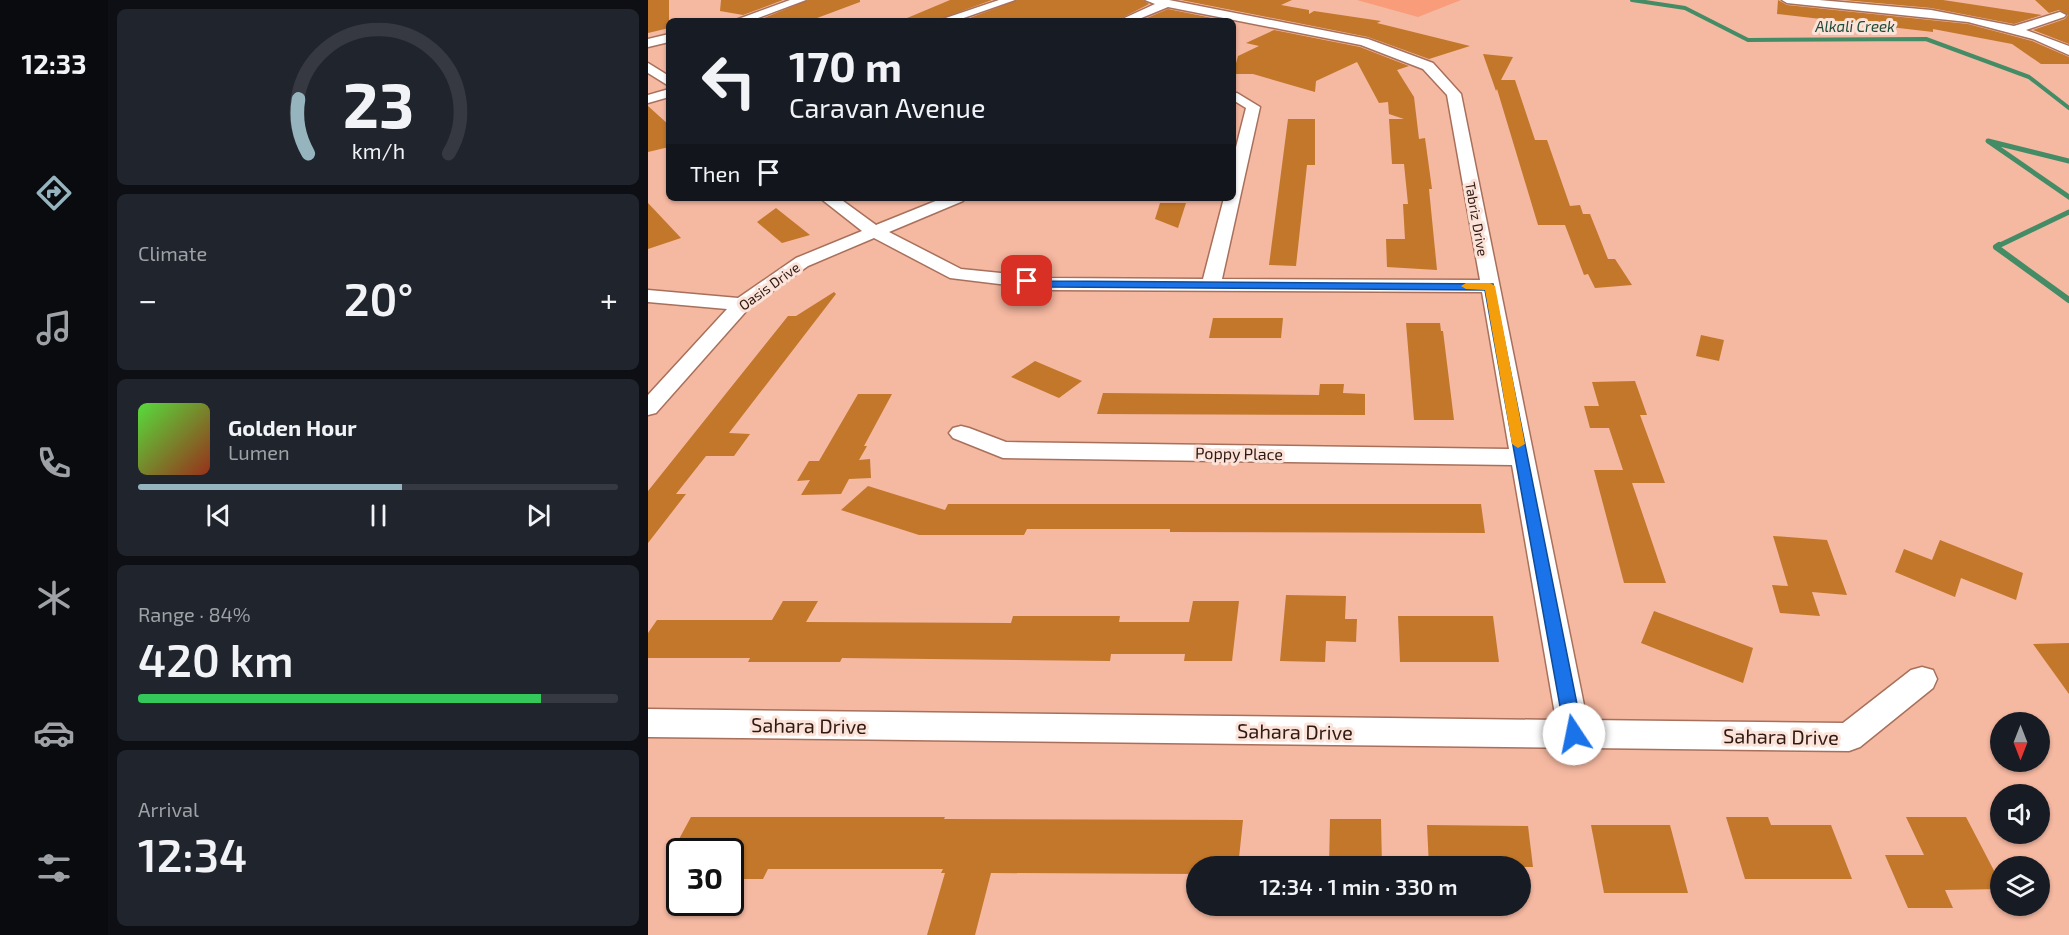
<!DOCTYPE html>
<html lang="en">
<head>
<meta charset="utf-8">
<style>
  :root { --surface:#171b24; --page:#20242c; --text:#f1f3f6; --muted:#9ea1a6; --line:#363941; --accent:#95b4be }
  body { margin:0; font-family:"Exo 2",sans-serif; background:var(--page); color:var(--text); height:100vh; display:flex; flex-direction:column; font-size:22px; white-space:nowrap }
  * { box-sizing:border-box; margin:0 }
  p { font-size:20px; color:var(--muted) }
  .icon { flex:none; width:33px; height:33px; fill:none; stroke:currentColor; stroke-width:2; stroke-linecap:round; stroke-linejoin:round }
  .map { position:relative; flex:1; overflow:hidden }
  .details { display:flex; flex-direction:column; gap:9px; padding:9px; background:#0d0f14; width:540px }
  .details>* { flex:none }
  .top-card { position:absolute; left:18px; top:18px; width:570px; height:183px; border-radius:9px; box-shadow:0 2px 4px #0004; background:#171b24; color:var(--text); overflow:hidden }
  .needle { width:39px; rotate:180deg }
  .tools { position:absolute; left:1342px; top:712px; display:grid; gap:12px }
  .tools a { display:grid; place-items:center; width:60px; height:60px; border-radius:50%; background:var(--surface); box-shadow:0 2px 4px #0004; font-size:30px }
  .speed { position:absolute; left:18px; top:838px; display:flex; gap:12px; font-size:30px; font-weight:700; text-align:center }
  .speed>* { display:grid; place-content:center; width:78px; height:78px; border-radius:50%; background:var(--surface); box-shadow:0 2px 4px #0004; line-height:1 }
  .speed .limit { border:3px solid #111; border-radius:9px; background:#fff; color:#111 }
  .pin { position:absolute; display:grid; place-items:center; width:51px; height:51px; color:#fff; margin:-26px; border-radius:12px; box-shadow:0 3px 9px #0006 }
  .me { position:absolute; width:66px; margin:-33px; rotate:349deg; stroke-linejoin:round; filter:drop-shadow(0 0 4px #0008) }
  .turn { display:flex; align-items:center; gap:21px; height:126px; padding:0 24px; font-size:27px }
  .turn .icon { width:78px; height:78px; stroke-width:2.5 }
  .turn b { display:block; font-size:42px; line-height:51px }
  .then { display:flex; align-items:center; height:57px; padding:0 24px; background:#0003; gap:12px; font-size:22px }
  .big { font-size:45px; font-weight:600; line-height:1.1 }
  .details .card { flex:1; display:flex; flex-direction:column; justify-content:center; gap:9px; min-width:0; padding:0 21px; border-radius:9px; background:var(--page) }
  .details .dial { align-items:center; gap:0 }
  .dial svg { height:156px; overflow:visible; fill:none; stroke:var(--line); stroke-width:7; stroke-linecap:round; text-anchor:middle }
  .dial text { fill:var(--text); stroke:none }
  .song { display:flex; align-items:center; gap:18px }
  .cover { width:72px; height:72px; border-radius:9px; background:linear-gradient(135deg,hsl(110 70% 55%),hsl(10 70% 35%)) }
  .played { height:6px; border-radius:3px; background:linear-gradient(90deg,var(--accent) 55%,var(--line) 55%) }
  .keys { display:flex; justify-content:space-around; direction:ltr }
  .heat { display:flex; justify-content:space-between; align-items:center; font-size:33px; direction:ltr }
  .charge { height:9px; border-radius:4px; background:linear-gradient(90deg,#34c759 84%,var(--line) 0) }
  .trip { position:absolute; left:538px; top:856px; width:345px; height:60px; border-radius:30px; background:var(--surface); box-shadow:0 2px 4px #0004; font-weight:600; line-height:60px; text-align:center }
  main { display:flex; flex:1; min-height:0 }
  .dock { display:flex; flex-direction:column; width:108px; justify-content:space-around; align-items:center; background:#090b0e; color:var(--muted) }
  .dock .icon { width:42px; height:42px }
  .dock .selected { color:var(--accent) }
  .dock b { font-size:27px; color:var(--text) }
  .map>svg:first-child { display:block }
  .green { fill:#f89c7a }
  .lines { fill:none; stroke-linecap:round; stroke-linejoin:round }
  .stream-far2 { stroke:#438c66; stroke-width:4 }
  .stream-far1 { stroke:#438c66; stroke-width:5 }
  .stream { stroke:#438c66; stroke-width:6 }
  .building { fill:#c2772b }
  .street-casing { stroke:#a8705b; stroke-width:3 }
  .street { fill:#fff; fill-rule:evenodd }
  .route { fill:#1a73e8; stroke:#114b97; stroke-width:1.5 }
  .slow { fill:#f59e0b }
  .labels { text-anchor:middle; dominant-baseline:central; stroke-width:6; stroke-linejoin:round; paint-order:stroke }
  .far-street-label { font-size:14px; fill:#2f1911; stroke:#fce3d9 }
  .far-water-label { font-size:15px; font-style:italic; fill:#1d4c37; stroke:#fce3d9 }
  .street-label { font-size:16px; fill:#2f1911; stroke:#fce3d9 }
  .near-street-label { font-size:20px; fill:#2f1911; stroke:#fce3d9 }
</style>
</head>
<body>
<main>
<nav class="dock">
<b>12:33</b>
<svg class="icon selected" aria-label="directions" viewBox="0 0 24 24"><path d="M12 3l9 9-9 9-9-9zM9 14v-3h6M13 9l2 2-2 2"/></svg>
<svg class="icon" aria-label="music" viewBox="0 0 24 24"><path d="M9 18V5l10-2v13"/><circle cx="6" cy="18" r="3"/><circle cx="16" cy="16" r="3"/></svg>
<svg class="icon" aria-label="phone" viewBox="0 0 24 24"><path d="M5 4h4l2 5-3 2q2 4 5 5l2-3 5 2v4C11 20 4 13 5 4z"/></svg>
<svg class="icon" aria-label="climate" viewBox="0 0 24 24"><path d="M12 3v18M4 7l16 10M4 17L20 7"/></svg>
<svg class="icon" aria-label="car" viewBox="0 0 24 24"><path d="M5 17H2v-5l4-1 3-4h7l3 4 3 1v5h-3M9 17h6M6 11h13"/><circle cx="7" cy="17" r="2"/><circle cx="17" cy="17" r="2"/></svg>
<svg class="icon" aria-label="filters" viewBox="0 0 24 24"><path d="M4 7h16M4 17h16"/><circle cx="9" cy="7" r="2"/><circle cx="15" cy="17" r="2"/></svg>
</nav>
<section class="details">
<div class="card dial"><svg viewBox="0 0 100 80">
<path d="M14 69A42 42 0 1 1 86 69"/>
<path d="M14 69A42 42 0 0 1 9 41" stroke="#95b4be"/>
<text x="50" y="56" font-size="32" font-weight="700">23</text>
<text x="50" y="72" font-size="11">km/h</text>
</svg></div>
<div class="card"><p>Climate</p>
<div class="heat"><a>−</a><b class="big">20°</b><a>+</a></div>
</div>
<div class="card">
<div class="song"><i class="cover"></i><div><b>Golden Hour</b><p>Lumen</p></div></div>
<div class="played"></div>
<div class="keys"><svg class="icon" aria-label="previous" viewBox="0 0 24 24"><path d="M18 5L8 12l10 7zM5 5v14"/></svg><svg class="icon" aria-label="pause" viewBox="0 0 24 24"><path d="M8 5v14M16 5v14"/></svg><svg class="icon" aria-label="next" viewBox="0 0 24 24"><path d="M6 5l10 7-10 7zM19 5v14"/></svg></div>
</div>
<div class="card"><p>Range · 84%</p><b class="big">420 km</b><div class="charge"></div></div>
<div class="card"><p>Arrival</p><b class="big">12:34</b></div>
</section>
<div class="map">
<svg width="1421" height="935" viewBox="0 0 1421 935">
  <rect width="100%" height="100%" fill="#f5b8a1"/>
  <polygon class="green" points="709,0 813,0 770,17"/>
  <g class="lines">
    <polyline class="stream-far2" points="984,0 1037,8 1100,40 1278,39 1381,77 1421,108"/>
    <g class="stream-far1">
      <polyline points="1421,161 1340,141 1421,197"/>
      <polyline points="1348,247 1421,212"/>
    </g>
    <polyline class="stream" points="1351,245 1348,247 1421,300"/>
  </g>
  <g class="building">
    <polygon points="0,0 21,0 21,28 0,33"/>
    <polygon points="73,0 135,0 95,15 72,11"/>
    <polygon points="160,0 212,0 212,2 161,21 116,18"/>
    <polygon points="302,0 344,0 287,21 252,21"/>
    <polygon points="369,0 495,0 501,4 468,21 314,21"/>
    <polygon points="533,0 644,0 633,5 661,10 661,14 666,11 733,21 729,23 822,46 781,59 720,37"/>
    <polygon points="1130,0 1139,5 1320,24 1384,41 1421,57 1421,64 1393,64 1364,44 1285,29 1285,32 1129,14"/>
    <polygon points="1196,0 1295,0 1394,15 1366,24 1283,8"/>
    <polygon points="1387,0 1421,0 1421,44 1385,30 1417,19 1420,15 1411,10 1401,13"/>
    <polygon points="520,9 579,21 492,21"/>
    <polygon points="626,30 712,47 761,66 749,70 766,97 771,139 777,138 784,189 781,189 789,270 739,267 738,239 757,239 755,204 760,204 756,164 744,164 741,119 756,119 741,114 740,102 731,103 709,62 668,81 667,92 605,74 585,74 590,56 611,46 598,43"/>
    <polygon points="835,54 865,57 853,80 867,80 887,140 899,140 922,206 932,205 935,214 942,214 960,259 967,259 984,285 947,288 940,274 936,275 917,225 890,225 849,89 848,91"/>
    <polygon points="0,106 21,125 21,147 0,152"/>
    <polygon points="640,119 667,119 667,165 659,165 648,266 621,265"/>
    <polygon points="0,203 33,238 0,249"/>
    <polygon points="512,203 538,203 530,228 507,219"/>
    <polygon points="128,208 162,235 134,243 109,222"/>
    <polygon points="186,292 188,294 81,433 102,434 86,456 58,456 28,494 38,494 0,543 0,491 140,316 148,316"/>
    <polygon points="565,318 635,318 633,338 561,338"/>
    <polygon points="758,323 792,323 793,331 795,331 806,420 766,420"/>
    <polygon points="1053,335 1076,340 1071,361 1048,356"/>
    <polygon points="387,361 434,381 411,398 363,377"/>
    <polygon points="987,381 999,415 992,415 1017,483 984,483 1018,583 976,583 946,470 975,470 961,428 942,428 936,406 951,406 944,382"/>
    <polygon points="672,384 696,384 695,393 717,394 717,415 449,414 455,393 671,395"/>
    <polygon points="210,394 244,394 216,446 219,446 211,460 222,459 223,478 201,479 193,494 153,495 162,480 149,481 161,461 171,461"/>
    <polygon points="220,486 297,510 300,504 833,504 837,533 522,532 522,529 379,529 376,535 271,535 193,510"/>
    <polygon points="1125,536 1179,540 1199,595 1164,592 1172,616 1132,613 1124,585 1140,586"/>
    <polygon points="1292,540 1375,573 1368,600 1313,578 1307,597 1247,572 1256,549 1284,560"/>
    <polygon points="638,595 698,596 697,619 709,619 708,642 678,641 677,662 632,661"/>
    <polygon points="135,601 170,601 158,622 363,623 365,616 472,616 471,622 541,622 545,601 591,601 584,661 536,661 537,654 463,654 462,661 194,658 192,662 100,662 102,658 0,658 0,633 9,620 124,620"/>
    <polygon points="1006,611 1105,648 1095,683 993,643"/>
    <polygon points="750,616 845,616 851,662 752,662"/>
    <polygon points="1421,643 1421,694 1385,644"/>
    <polygon points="43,817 297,817 296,819 595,820 590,867 549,867 549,874 343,873 327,935 279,935 297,873 293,873 295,869 120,869 115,879 82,879 82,852 24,852"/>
    <polygon points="1078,817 1120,817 1123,825 1183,825 1204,879 1097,879"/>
    <polygon points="1258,817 1318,817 1353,884 1353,889 1297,890 1305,908 1260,908 1237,855 1276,855"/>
    <polygon points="682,819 733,819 734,867 681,867"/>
    <polygon points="779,825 880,826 885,867 781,867"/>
    <polygon points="943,825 1022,825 1040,893 956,893"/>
  </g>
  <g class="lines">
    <g class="street-casing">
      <g id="street">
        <polygon points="142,0 158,0 102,21 85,21"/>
        <polygon points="351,0 367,0 307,21 289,21"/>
        <polygon points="497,0 521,0 720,39 785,63 813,94 939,720 1195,723 1263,670 1274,667 1285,670 1289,679 1285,688 1212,747 1201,751 0,737 0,709 908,720 864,465 355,458 305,438 301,433 305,428 313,426 321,428 358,442 861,449 834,292 402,290 302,278 226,238 160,266 101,308 8,413 0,415 0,395 79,309 0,302 0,290 90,298 148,258 214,231 172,198 191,198 228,225 295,198 317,198 315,201 241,232 313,269 402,278 555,279 576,198 585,198 585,159 598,108 585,100 585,94 589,93 612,107 574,279 832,280 799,95 775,69 713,45 520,7 486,21 470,21 507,4"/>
        <polygon points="1134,0 1171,0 1283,10 1366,26 1412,12 1418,15 1416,17 1378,30 1421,46 1421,55 1385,39 1320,22 1139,3"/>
        <polygon points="21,34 21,42 0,47 0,39"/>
        <polygon points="0,63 21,76 21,86 0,73"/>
        <polygon points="21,89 21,97 0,103 0,95"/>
      </g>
    </g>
    <use href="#street" class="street"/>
  </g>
  <polygon class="route" points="379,278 402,281 845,284 935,734 932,740 926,742 920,740 917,734 837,290 402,287 375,284 374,281"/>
  <polygon class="slow" points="842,283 847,286 877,444 870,448 864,444 837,290 818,289 813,286 818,283"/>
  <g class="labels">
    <g class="far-street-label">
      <text transform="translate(829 219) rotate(80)">Tabriz Drive</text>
      <text transform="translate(121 286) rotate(-36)">Oasis Drive</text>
    </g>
    <g class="far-water-label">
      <text x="1207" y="26">Alkali Creek</text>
    </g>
    <g class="street-label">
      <text transform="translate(591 453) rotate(1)">Poppy Place</text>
    </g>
    <g class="near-street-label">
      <text transform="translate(161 725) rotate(1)">Sahara Drive</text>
      <text transform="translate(647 731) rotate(1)">Sahara Drive</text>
      <text transform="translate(1133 736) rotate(1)">Sahara Drive</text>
    </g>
  </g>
</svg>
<div class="tools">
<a><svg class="needle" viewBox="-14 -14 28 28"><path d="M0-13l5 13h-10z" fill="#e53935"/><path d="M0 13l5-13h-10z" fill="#9ea1a6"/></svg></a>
<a><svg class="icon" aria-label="sound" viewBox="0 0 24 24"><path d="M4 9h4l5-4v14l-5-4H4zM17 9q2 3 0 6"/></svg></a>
<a><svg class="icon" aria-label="layers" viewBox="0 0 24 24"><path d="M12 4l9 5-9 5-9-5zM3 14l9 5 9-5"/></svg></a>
</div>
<div class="speed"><div class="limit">30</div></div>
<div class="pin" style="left:379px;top:281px;background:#d93025"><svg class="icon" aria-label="arrive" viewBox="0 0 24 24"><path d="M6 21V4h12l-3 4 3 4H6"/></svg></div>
<svg class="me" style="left:926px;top:734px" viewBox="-20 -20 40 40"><circle r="19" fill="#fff"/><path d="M0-13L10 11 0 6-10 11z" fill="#1a73e8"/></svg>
<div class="trip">12:34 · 1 min · 330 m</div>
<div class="top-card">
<div class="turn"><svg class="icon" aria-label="left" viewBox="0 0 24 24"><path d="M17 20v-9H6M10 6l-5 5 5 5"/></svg><div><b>170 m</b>Caravan Avenue</div></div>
<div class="then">Then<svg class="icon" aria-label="arrive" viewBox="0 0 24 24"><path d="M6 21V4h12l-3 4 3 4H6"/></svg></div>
</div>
</div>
</main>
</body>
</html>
